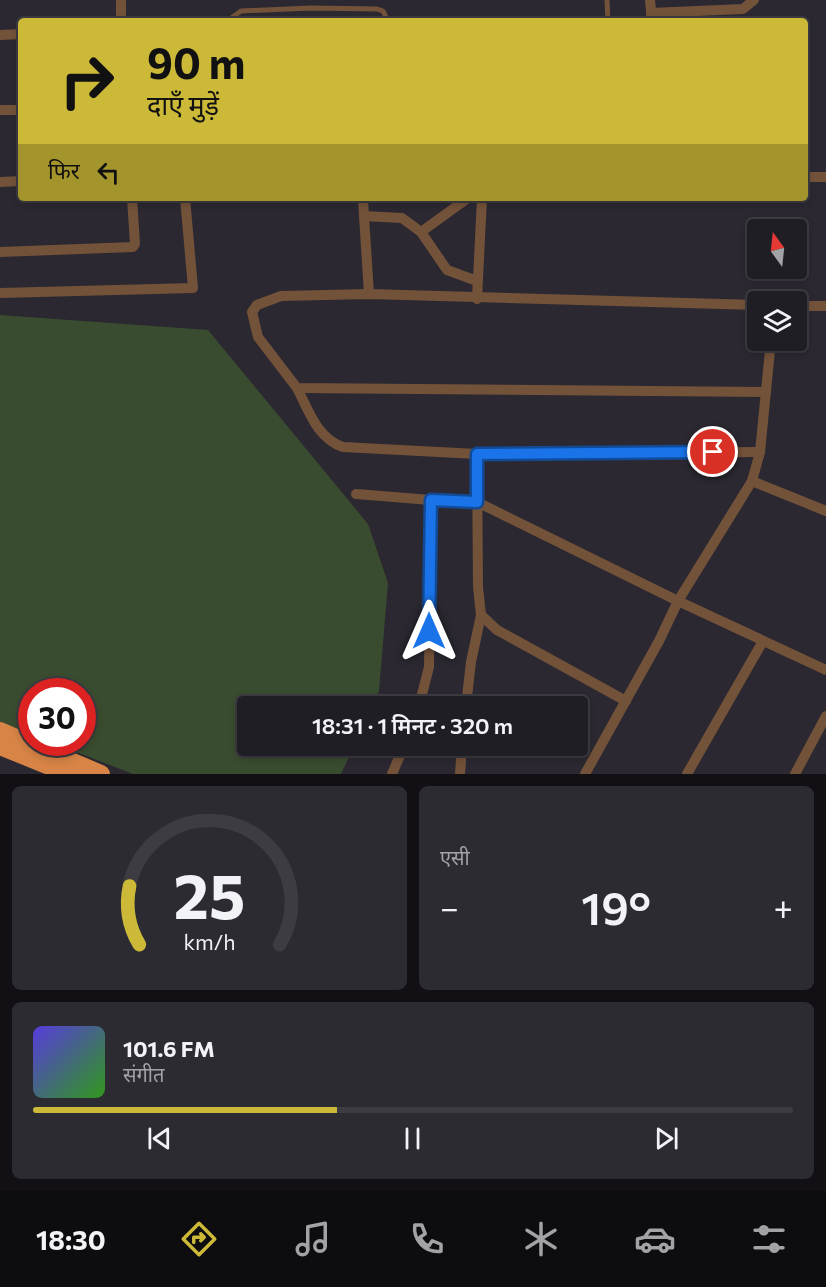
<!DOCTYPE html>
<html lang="hi">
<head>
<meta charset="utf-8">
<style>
  :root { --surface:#201e25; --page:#2d2b32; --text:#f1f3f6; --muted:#a2a2a7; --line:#3d3c42; --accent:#ccb938 }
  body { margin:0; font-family:Commissioner,"Noto Sans Devanagari",sans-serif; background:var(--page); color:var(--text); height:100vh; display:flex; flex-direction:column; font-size:22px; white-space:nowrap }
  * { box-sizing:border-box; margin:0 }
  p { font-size:20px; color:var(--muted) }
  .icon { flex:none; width:33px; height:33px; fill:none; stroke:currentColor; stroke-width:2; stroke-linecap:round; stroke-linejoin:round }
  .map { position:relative; height:774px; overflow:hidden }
  .side { display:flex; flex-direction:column; gap:12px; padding:12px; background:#121014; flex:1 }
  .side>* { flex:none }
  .top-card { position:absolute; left:18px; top:18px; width:790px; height:183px; border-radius:6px; box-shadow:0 3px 9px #0003,0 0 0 2px var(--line); background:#ccb938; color:#111; overflow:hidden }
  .needle { width:39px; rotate:345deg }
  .fabs { position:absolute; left:747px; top:219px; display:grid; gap:12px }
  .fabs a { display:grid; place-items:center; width:60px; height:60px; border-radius:6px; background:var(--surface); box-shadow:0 3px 9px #0003,0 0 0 2px var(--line); font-size:30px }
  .speed { position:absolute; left:18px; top:678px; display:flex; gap:12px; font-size:30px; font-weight:700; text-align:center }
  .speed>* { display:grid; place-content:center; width:78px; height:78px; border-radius:50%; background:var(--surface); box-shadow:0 3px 9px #0003,0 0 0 2px var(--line); line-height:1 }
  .speed .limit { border:9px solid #d22; background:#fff; color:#111 }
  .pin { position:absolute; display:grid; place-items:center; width:51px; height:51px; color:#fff; margin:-26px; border:3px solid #fff; border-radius:50%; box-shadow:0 2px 6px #0007 }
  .me { position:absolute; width:66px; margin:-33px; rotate:0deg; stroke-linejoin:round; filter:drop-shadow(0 0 4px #0008) }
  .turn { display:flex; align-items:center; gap:21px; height:126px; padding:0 30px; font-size:27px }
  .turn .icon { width:78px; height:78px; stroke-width:2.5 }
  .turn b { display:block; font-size:42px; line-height:51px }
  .then { display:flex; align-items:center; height:57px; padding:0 30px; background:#0003; gap:12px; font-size:22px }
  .big { font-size:45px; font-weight:600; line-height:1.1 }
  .side .card { flex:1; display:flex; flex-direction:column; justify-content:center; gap:9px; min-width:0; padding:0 21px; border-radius:9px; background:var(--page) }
  .side .dial { align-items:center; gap:0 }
  .dial svg { height:156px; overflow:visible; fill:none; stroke:var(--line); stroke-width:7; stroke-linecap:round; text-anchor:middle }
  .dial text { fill:var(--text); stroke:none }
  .song { display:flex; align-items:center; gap:18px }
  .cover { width:72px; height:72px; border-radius:9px; background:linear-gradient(135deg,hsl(250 70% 55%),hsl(110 70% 35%)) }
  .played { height:6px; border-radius:3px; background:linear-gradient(90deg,var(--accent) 40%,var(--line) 40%) }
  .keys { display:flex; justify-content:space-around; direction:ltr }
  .heat { display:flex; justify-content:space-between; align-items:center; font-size:33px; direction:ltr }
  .side .tiles { flex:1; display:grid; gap:12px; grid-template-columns:1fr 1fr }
  .card:last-child { grid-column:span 2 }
  .trip { position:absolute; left:237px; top:696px; width:351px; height:60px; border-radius:6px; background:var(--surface); box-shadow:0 3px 9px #0003,0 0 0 2px var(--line); font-weight:600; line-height:60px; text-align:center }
  .tab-bar { display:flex; height:96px; justify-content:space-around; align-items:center; background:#0d0c0f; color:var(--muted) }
  .tab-bar .icon { width:42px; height:42px }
  .tab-bar .current { color:var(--accent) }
  .tab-bar b { font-size:27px; color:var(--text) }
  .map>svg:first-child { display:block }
  .green { fill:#3a4c2f }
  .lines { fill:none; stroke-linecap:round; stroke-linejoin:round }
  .lane { stroke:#73523a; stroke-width:5 }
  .street { stroke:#73523a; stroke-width:10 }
  .highway { stroke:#d78446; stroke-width:18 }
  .route-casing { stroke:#114b97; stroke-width:15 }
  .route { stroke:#1a73e8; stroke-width:10 }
</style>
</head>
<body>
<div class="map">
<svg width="826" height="774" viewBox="0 0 826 774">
  <rect width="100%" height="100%" fill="#2b2831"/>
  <polygon class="green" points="0,315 208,330 368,524 388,583 379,691 372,706 248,706 248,746 354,746 341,774 133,774 53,743 82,742 82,692 32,692 31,734 0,722"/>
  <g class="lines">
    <g class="lane">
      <polyline points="607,0 608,21"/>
      <polyline points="227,21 241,11 311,8 377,9 383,11 388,21"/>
    </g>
    <g class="street">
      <polyline points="121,0 121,21"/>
      <polyline points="650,0 652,21"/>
      <polyline points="651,13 743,9 754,0"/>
      <polyline points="0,35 21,34"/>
      <polyline points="0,110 21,110"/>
      <polyline points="806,177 826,177"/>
      <polyline points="0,182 21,181"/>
      <polyline points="363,198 364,216 402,218 421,232 447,270 477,281"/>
      <polyline points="364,216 369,294"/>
      <polyline points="421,232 468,198"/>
      <polyline points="0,252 133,247 135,244 132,198"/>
      <polyline points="0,293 193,288 185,198"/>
      <polyline points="477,299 482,198"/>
      <polyline points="758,305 369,294 281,296 257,305 252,312 258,337 297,388 766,392"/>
      <polyline points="796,306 826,306"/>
      <path d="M 297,388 C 309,411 317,438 343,447 L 477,454 L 760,452"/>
      <polyline points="477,454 478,587 481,615 497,630 626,701"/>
      <polyline points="752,481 826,511"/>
      <polyline points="356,494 431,500"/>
      <polyline points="419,706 429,667 431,500 477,502 678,601 826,670"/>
      <polyline points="466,706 471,662 481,615"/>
      <polyline points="392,774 404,746"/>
      <polyline points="460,774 462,746"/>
      <polyline points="585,774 659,641 678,601 752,481 760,452 771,340"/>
      <polyline points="687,774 763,641"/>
      <polyline points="795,774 826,716"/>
    </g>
    <g class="highway">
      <polyline points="0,731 101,774"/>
      <polyline points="0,746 69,774"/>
    </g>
  </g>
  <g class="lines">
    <g class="route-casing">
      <polyline id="route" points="429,631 431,500 477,502 477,454 713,452"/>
    </g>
    <use href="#route" class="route"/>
  </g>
</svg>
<div class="fabs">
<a><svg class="needle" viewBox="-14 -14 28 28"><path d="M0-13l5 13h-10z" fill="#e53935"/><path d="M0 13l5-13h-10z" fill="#a2a2a7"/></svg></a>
<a><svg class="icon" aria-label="layers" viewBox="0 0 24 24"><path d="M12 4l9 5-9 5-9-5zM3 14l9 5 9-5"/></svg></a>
</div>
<div class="speed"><div class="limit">30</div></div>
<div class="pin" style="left:713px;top:452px;background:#d93025"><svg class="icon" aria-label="arrive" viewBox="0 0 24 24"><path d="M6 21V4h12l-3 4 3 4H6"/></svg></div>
<svg class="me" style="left:429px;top:631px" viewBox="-20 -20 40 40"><path d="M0-17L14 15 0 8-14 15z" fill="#1a73e8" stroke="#fff" stroke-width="4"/></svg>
<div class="trip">18:31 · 1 मिनट · 320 m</div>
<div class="top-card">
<div class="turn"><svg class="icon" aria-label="right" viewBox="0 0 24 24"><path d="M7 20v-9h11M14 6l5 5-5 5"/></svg><div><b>90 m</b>दाएँ मुड़ें</div></div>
<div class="then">फिर<svg class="icon" aria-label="left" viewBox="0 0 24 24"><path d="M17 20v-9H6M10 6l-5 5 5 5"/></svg></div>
</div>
</div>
<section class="side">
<div class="tiles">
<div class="card dial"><svg viewBox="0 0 100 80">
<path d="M14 69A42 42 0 1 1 86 69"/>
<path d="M14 69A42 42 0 0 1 9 39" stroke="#ccb938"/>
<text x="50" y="56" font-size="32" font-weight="700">25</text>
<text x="50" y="72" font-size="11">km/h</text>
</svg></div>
<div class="card"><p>एसी</p>
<div class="heat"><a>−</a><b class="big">19°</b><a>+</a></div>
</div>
<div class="card">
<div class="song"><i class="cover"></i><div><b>101.6 FM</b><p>संगीत</p></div></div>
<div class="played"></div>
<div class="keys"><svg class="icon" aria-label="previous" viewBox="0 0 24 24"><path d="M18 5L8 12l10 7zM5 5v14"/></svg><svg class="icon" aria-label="pause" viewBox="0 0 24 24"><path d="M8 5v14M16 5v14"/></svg><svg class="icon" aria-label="next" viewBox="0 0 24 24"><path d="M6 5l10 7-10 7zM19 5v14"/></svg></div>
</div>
</div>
</section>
<nav class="tab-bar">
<b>18:30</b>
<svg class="icon current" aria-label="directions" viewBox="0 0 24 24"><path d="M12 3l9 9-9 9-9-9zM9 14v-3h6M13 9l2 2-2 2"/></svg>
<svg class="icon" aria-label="music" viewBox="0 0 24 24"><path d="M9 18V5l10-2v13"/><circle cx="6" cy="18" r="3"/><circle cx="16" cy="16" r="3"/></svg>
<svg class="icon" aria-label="phone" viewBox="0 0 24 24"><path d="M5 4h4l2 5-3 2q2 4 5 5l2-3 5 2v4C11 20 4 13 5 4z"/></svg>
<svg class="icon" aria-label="climate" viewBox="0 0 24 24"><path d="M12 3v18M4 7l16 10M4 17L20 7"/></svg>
<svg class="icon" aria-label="car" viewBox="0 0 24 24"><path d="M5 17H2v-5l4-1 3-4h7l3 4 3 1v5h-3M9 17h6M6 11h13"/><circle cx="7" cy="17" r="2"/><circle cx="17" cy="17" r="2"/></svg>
<svg class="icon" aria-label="filters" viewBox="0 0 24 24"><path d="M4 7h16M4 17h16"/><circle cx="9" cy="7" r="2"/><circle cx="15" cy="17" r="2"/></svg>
</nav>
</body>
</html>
